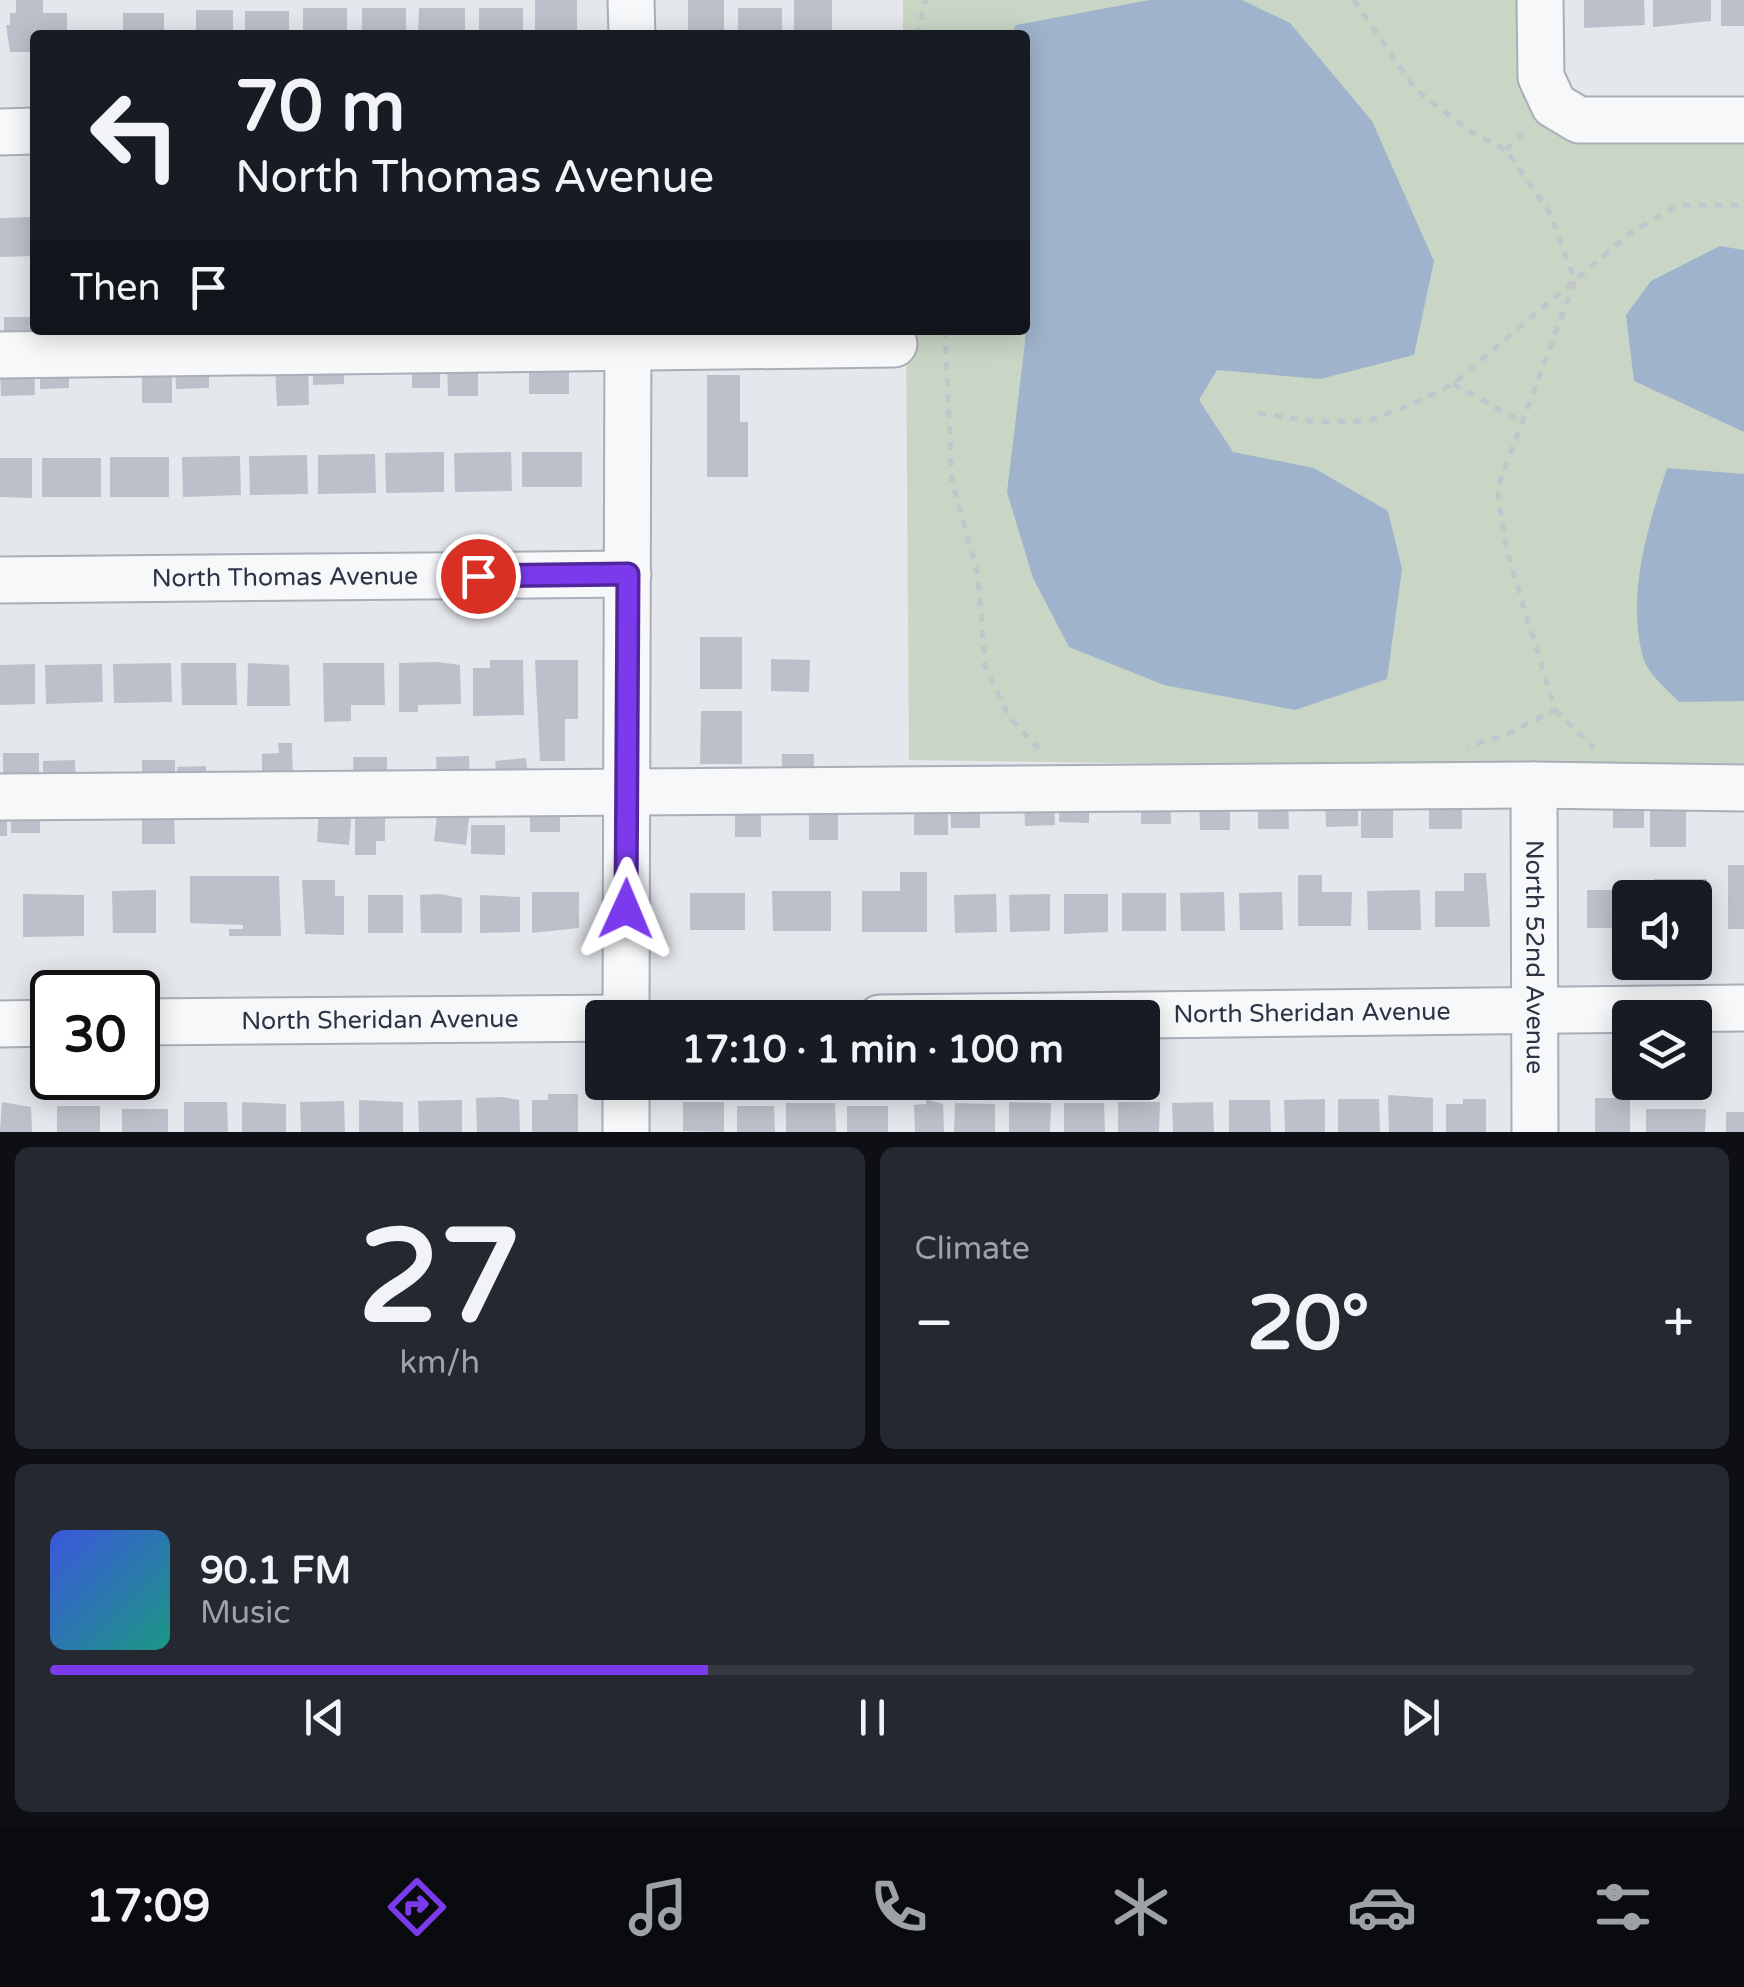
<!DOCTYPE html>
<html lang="en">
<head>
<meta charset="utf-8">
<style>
  :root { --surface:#171b24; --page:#242831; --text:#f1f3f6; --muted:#9ea1a6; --line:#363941; --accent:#7c3aed }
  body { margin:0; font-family:"Varela Round",sans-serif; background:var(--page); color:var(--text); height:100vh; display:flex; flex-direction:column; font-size:38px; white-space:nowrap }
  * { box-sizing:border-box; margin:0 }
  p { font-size:32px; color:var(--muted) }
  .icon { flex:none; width:55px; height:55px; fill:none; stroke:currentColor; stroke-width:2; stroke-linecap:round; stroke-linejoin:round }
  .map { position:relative; height:1132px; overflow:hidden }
  .panel { display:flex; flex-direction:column; gap:15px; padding:15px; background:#0d0f14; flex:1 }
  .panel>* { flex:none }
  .banner { position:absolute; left:30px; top:30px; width:1000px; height:305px; border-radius:10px; box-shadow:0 5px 25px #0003; background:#171b24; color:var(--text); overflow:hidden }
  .controls { position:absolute; left:1612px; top:880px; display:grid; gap:20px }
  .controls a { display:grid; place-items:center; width:100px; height:100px; border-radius:10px; background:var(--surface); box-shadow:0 5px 25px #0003; font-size:50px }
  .speed { position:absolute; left:30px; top:970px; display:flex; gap:20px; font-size:50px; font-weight:700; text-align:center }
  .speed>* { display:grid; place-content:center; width:130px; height:130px; border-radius:50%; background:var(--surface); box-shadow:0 5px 25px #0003; line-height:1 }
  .speed .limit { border:5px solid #111; border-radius:15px; background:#fff; color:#111 }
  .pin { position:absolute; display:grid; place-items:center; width:85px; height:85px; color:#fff; margin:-42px; border:5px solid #fff; border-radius:50%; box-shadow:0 2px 10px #0007 }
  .me { position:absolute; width:110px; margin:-55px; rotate:1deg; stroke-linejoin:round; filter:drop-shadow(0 0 8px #0008) }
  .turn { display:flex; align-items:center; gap:35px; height:210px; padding:0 40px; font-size:45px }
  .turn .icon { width:130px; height:130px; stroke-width:2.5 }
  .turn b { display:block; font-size:70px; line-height:85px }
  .then { display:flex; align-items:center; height:95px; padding:0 40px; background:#0003; gap:20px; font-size:38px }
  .big { font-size:75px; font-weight:700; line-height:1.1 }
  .panel .tile { flex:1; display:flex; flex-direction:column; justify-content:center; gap:15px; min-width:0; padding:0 35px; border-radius:15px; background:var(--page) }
  .panel .dial { align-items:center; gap:0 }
  .dial b { font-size:130px; line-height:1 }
  .song { display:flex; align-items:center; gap:30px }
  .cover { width:120px; height:120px; border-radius:15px; background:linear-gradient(135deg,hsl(230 70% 55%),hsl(170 70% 35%)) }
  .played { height:10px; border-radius:5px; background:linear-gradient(90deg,var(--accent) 40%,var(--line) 40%) }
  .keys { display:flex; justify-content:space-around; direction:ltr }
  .heat { display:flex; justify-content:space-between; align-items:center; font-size:55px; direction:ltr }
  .panel .tiles { flex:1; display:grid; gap:15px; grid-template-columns:1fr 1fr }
  .tile:last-child { grid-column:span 2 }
  .trip { position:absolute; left:585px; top:1000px; width:575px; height:100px; border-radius:10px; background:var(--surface); box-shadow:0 5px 25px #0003; font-weight:700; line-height:100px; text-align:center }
  .dock { display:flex; height:160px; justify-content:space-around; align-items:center; background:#090b0e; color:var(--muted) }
  .dock .icon { width:70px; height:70px }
  .dock .current { color:var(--accent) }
  .dock b { font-size:45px; color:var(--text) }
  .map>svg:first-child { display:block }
  .green { fill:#c9d6c5 }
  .water { fill:#9fb4cc }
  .building { fill:#bbc0ca }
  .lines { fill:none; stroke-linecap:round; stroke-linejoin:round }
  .minor-casing { stroke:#a9aeb7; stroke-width:49 }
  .path { stroke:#c2c5cb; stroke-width:5; stroke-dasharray:8 8; stroke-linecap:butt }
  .minor { stroke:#f7f8fa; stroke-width:45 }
  .route-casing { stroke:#51269a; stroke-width:25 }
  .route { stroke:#7c3aed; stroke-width:18 }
  .labels { text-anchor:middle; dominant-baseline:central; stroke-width:8; stroke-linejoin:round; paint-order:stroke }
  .street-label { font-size:25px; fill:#2b3445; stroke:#f4f6f9 }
</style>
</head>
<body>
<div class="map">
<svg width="1744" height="1132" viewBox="0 0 1744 1132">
  <rect width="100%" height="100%" fill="#e4e7ec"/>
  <polygon class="green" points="903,0 1519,0 1523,83 1548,129 1608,139 1744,138 1744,772 909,760 906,330 1025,330 1025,35 903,35"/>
  <g class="water">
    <polygon points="1150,0 1242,0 1290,23 1372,121 1434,261 1414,355 1320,379 1217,370 1199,400 1233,452 1314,468 1388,511 1402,569 1387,679 1295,710 1164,685 1069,647 1033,578 1007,492 1025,342 1025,35 1011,35 1016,25"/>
    <polygon points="1720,246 1744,250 1744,432 1634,381 1626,315 1651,281"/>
    <path d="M 1667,468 L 1744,474 L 1744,701 L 1679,702 C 1669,691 1649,675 1644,660 C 1625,598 1648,526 1667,468 Z"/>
  </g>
  <g class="building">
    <polygon points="16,0 43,0 43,13 67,13 67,35 35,35 35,52 10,52 6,25 10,25 10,13 16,13"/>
    <polygon points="535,0 577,0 577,35 535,34"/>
    <rect x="688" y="0" width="36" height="35"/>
    <rect x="794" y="0" width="38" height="35"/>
    <polygon points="1584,0 1644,0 1645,25 1584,28"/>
    <polygon points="1653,0 1711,0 1711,21 1653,27"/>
    <rect x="1721" y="0" width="23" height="26"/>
    <rect x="303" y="8" width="44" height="27"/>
    <rect x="362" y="8" width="44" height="27"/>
    <polygon points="419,8 465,8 465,35 418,35"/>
    <rect x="479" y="8" width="44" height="27"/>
    <rect x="738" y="8" width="44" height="27"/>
    <rect x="196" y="10" width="37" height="25"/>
    <rect x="245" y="11" width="44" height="24"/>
    <rect x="123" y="13" width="41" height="22"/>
    <polygon points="33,217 34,256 0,257 0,218"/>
    <polygon points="4,317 35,317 36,342 4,341"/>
    <rect x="529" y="360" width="40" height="34"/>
    <rect x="412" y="361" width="28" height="27"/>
    <polygon points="447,361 478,361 478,396 448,396"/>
    <polygon points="175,363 209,363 209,388 176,389"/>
    <polygon points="308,363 309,405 277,406 275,365"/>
    <polygon points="0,364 34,364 35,395 1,396"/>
    <polygon points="313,364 344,364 344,384 313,385"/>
    <rect x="142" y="366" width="30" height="37"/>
    <polygon points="40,367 69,367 69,388 40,389"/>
    <polygon points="707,375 740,375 740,422 748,422 748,477 707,477"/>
    <polygon points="444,452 444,492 386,493 385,453"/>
    <polygon points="511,452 512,491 455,492 454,453"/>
    <rect x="522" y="452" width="60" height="35"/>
    <polygon points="375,454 376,493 318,494 318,455"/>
    <polygon points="307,455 308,494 250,495 249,456"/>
    <polygon points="240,456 241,495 183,497 182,457"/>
    <rect x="110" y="457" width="59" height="40"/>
    <polygon points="0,458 32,458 32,498 0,497"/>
    <rect x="42" y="458" width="59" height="39"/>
    <rect x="700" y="637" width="42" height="52"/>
    <polygon points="771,659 810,660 809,692 771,691"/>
    <polygon points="490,660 523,660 524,715 473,716 473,668 490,668"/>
    <polygon points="535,660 578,660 578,719 565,719 565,761 540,761"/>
    <polygon points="438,662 460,665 461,704 418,705 418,712 399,712 399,663"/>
    <polygon points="171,663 172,702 114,703 113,664"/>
    <polygon points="181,663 236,663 237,705 182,705"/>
    <polygon points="248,663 289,665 290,706 247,706"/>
    <polygon points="323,663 384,663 385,705 351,705 351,721 324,722"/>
    <polygon points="35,664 35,704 0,705 0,665"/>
    <polygon points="102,664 103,702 46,704 45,665"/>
    <polygon points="701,711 742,711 742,764 700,764"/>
    <polygon points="278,743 292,743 293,789 262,790 262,754 279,753"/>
    <rect x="3" y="753" width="36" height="38"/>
    <rect x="782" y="754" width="32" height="22"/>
    <polygon points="469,756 470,787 437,787 436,757"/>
    <polygon points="353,757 387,757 387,788 354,788"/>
    <polygon points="526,758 529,784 498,787 495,761"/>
    <polygon points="75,760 76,791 43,791 43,761"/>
    <rect x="142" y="760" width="33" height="30"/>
    <polygon points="206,766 207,790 178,790 177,767"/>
    <rect x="1361" y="795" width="32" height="43"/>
    <rect x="1429" y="795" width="33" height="34"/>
    <polygon points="1325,796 1358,796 1358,826 1326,827"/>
    <polygon points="1258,797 1288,797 1289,829 1258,829"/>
    <rect x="1613" y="797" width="31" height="31"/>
    <polygon points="1141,798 1170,798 1171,824 1141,824"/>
    <polygon points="1199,798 1230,798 1230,830 1200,830"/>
    <polygon points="1054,799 1055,825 1025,826 1024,800"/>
    <polygon points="1059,799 1089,800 1089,823 1059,822"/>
    <rect x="914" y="801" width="34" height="34"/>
    <polygon points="980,801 980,828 951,828 950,802"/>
    <polygon points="438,806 470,809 466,845 434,841"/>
    <polygon points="809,807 838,808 838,840 809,840"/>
    <polygon points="319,808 352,809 349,845 317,842"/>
    <polygon points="355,809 385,809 385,841 376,841 376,855 355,855"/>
    <rect x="735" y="809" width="26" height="28"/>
    <polygon points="142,810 174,810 175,844 142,844"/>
    <rect x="530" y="811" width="30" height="21"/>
    <rect x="1650" y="811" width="36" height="36"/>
    <rect x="11" y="812" width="29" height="21"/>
    <rect x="0" y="813" width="7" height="23"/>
    <polygon points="471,825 505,825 505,855 471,854"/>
    <rect x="1728" y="865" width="16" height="64"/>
    <polygon points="900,872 927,872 927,932 862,932 862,891 900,891"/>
    <polygon points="1464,873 1486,873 1490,927 1435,927 1435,891 1464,891"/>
    <polygon points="1298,875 1322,875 1322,892 1352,892 1351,926 1298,926"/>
    <polygon points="190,876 279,876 281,936 229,936 229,929 243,929 243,925 190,923"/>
    <polygon points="1654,879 1707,879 1707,927 1695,927 1695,898 1654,898"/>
    <polygon points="302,880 335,880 335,896 344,896 344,935 305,934"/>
    <polygon points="156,890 156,933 113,933 112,891"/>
    <polygon points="1420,890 1421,930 1368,930 1367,891"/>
    <polygon points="1587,890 1640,890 1640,898 1630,898 1627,928 1587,928"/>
    <polygon points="772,891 831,891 831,931 773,931"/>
    <polygon points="532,892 579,892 579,928 532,933"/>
    <polygon points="1224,892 1225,931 1181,931 1180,893"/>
    <polygon points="1282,892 1283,930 1240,930 1239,893"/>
    <rect x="690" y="893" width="55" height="37"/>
    <rect x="1122" y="893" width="44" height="38"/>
    <polygon points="23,894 84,895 84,936 23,937"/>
    <polygon points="440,894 462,898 462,933 421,933 420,895"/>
    <polygon points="996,894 997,932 955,933 954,895"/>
    <polygon points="1050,894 1050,931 1010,932 1009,895"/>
    <polygon points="1064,894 1108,894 1108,932 1064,934"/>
    <rect x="368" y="895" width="35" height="38"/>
    <polygon points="480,895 520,897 520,932 480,933"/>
    <polygon points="548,1094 578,1094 578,1132 532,1132 532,1100 548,1100"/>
    <polygon points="1388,1095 1433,1098 1433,1132 1389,1132"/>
    <polygon points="503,1097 519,1100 520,1132 477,1132 476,1098"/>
    <rect x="1595" y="1098" width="35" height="34"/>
    <polygon points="926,1099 943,1104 944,1132 915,1132 914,1105 926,1104"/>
    <polygon points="1325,1099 1325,1132 1285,1132 1284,1100"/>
    <polygon points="1338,1099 1379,1099 1380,1132 1338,1132"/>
    <polygon points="1463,1099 1486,1099 1486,1132 1446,1132 1446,1104 1463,1104"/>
    <polygon points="359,1100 403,1102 403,1132 359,1132"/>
    <polygon points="462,1100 462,1132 419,1132 418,1101"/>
    <polygon points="1229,1100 1270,1100 1271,1132 1229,1132"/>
    <polygon points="344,1101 345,1132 301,1132 300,1102"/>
    <polygon points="2,1102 31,1107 32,1132 0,1132"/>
    <polygon points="184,1102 227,1102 228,1132 184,1132"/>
    <polygon points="242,1102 286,1104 286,1132 242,1132"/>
    <polygon points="683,1102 724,1102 724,1132 683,1131"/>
    <polygon points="1009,1102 1051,1103 1050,1132 1009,1132"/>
    <polygon points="1118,1102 1160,1102 1159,1132 1118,1132"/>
    <polygon points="1213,1102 1214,1132 1173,1132 1172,1103"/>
    <polygon points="786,1103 835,1103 836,1132 786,1132"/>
    <polygon points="955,1103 995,1104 995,1132 954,1132"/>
    <polygon points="1064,1103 1104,1103 1105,1132 1064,1132"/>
    <rect x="57" y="1106" width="43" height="26"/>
    <polygon points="737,1106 774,1106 775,1132 737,1132"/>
    <rect x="847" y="1106" width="41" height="26"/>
    <rect x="122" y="1109" width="46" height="23"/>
    <polygon points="1646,1109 1706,1109 1705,1132 1646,1132"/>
    <rect x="1726" y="1112" width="18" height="20"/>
  </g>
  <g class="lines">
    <g class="minor-casing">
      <g id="minor">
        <polyline points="631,0 632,35"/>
        <polyline points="1540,0 1541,77 1554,105 1579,120 1744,120"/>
        <polyline points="0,132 35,131"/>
        <polyline points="0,355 894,344"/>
        <path id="s1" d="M 0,580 L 628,574"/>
        <path id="s2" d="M 1534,785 L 1535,1132"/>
        <polyline points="0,797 1534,785 1744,788"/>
        <polyline points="626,1018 628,330"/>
        <path id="s3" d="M 880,1018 L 1744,1008"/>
        <path id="s4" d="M 138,1022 L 622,1018"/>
        <polyline points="0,1024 52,1023"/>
        <polyline points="626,1082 626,1132"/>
      </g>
    </g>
    <g class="path">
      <polyline points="1354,0 1416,90 1471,132 1506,150 1550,213 1575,281 1497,489 1506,548 1555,710 1503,736 1468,746"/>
      <polyline points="917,35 926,0"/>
      <polyline points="1506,150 1529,128"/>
      <polyline points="945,330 952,482 978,575 985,667 1009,717 1040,750"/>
      <polyline points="1453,384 1520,421"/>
      <polyline points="1258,413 1318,422 1368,421 1413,404 1453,384 1629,234 1678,205 1744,205"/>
      <polyline points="1555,710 1594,748"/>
    </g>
    <use href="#minor" class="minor"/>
  </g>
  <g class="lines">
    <g class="route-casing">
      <polyline id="route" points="478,576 628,574 626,909"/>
    </g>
    <use href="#route" class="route"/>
  </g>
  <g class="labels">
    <g class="street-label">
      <text stroke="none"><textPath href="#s1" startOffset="285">North Thomas Avenue</textPath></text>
      <text stroke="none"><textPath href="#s2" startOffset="172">North 52nd Avenue</textPath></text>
      <text stroke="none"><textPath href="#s3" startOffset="432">North Sheridan Avenue</textPath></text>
      <text stroke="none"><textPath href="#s4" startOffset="242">North Sheridan Avenue</textPath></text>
    </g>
  </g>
</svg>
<div class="controls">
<a><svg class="icon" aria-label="sound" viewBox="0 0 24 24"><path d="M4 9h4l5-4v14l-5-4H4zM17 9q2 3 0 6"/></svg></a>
<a><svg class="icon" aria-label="layers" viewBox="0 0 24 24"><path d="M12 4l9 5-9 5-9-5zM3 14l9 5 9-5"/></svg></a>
</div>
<div class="speed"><div class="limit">30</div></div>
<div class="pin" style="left:478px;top:576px;background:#d93025"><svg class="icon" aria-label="arrive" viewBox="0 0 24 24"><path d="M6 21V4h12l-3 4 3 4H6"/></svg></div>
<svg class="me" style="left:626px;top:909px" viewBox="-20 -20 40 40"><path d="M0-17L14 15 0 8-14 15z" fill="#7c3aed" stroke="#fff" stroke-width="4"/></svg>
<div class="trip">17:10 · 1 min · 100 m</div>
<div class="banner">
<div class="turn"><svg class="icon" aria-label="left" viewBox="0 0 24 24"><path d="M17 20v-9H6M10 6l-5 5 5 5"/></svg><div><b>70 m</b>North Thomas Avenue</div></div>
<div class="then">Then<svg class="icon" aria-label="arrive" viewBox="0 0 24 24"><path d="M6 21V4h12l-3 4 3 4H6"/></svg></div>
</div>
</div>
<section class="panel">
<div class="tiles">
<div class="tile dial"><b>27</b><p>km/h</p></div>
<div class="tile"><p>Climate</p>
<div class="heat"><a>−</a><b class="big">20°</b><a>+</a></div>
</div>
<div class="tile">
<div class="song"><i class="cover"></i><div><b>90.1 FM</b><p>Music</p></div></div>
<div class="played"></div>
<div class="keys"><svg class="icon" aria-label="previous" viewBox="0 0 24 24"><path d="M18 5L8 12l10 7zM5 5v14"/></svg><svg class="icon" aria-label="pause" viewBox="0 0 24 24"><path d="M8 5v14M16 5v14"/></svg><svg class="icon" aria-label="next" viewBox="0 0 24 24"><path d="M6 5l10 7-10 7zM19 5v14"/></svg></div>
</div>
</div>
</section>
<nav class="dock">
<b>17:09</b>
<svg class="icon current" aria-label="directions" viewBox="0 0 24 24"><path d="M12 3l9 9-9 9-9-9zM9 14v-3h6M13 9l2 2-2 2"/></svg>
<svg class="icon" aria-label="music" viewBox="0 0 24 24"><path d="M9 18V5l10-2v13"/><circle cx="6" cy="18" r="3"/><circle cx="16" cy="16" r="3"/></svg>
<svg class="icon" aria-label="phone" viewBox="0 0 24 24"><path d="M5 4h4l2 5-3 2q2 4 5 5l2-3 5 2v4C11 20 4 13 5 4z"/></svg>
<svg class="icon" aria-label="climate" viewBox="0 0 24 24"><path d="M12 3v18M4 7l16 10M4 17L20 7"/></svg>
<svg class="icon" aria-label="car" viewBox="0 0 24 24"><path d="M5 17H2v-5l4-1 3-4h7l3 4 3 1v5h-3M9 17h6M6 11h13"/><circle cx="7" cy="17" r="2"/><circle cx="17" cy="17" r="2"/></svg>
<svg class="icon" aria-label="filters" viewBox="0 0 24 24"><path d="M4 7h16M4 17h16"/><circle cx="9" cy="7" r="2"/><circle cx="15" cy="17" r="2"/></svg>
</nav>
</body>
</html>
